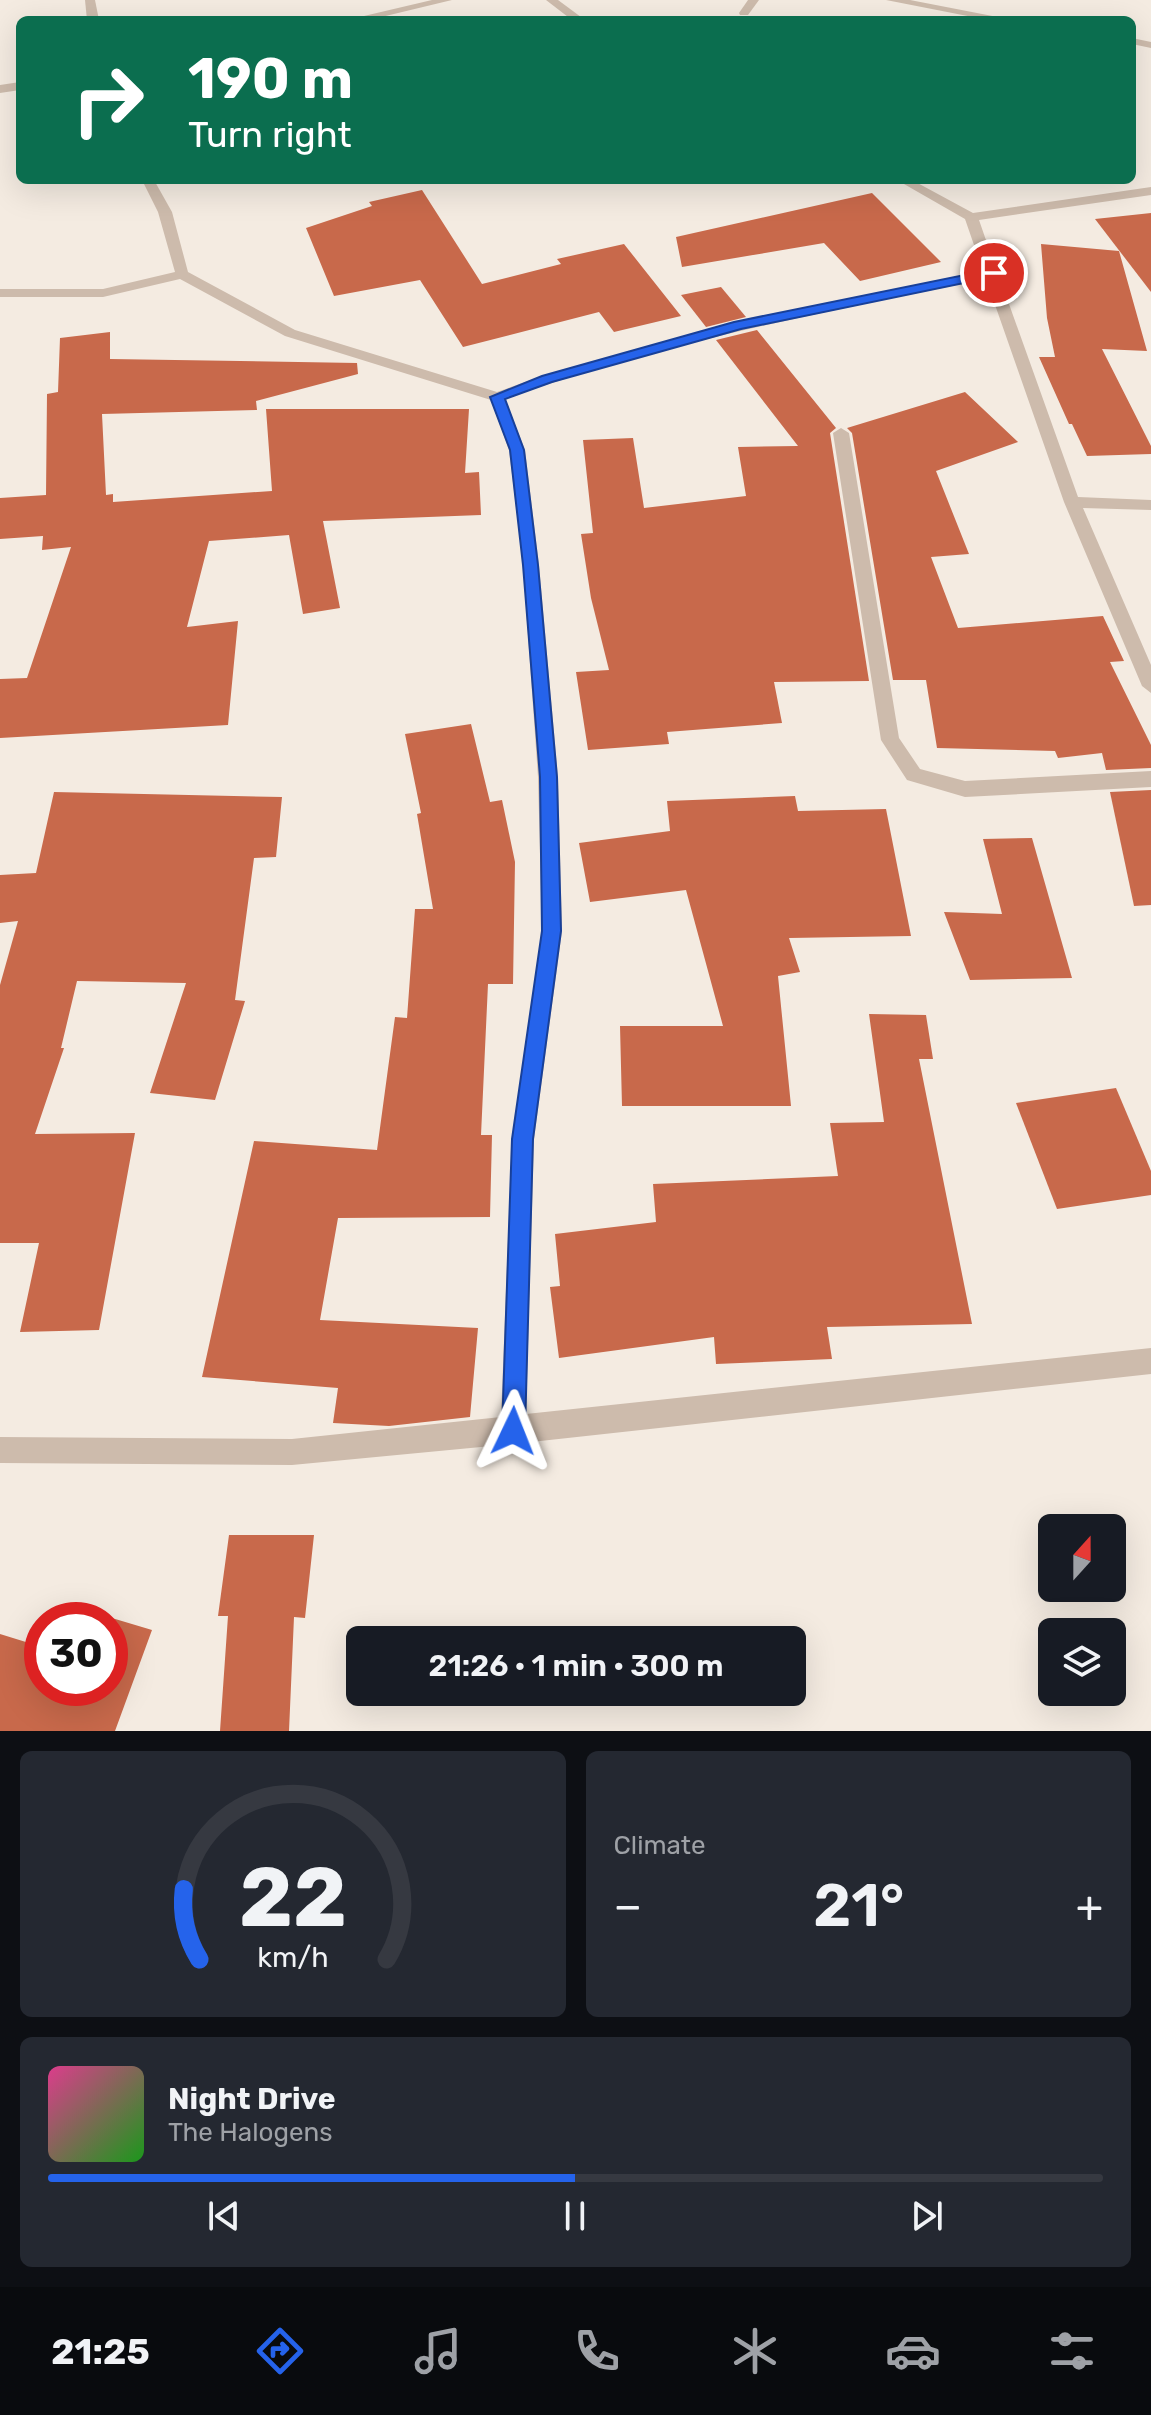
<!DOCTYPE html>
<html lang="en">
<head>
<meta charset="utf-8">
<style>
  :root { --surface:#171b24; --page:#242831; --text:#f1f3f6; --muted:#9ea1a6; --line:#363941; --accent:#2563eb }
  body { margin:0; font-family:Rubik,sans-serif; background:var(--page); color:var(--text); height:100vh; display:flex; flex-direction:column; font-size:30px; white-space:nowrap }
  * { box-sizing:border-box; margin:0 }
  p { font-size:26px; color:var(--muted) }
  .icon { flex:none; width:44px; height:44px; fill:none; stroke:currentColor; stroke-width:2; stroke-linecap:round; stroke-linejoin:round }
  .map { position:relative; height:1731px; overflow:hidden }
  .details { display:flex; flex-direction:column; gap:20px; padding:20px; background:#0d0f14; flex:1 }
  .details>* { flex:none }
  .guide { position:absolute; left:16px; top:16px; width:1120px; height:168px; border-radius:12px; box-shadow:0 8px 32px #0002; background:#0b6e4f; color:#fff; overflow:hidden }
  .needle { width:52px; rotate:21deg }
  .controls { position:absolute; left:1038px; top:1514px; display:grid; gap:16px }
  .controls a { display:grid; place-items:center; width:88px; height:88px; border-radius:12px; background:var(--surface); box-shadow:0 8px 32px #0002; font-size:40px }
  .speed { position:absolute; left:24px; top:1602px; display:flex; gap:16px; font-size:40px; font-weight:700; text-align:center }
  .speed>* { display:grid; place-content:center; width:104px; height:104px; border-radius:50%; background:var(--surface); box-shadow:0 8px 32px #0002; line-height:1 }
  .speed .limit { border:12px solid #d22; background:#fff; color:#111 }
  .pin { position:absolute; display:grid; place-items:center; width:68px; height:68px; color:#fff; margin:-34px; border:4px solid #fff; border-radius:50%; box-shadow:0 2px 8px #0007 }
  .me { position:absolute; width:88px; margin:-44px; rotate:2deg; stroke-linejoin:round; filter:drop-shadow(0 0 6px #0008) }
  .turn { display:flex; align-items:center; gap:28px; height:168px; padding:0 40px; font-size:36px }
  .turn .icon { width:104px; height:104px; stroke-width:2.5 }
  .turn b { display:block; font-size:56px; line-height:68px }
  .big { font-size:60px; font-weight:600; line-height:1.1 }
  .details .tile { flex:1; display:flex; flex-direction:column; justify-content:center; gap:12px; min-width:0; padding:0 28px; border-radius:12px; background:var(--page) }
  .details .dial { align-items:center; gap:0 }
  .dial svg { height:208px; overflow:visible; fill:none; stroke:var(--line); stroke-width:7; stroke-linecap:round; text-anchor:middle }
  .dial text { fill:var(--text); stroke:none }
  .song { display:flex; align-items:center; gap:24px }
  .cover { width:96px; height:96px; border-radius:12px; background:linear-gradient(135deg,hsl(330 70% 55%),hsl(120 70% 35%)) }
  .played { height:8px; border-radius:4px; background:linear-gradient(90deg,var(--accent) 50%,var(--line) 50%) }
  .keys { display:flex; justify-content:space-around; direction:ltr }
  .heat { display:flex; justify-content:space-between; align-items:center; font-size:44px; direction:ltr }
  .details .tiles { flex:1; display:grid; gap:20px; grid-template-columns:1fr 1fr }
  .tile:last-child { grid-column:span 2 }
  .trip { position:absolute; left:346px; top:1626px; width:460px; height:80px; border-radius:12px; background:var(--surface); box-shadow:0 8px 32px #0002; font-weight:600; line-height:80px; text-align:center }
  .tab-bar { display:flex; height:128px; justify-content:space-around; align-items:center; background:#090b0e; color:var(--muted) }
  .tab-bar .icon { width:56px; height:56px }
  .tab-bar .on { color:var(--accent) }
  .tab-bar b { font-size:36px; color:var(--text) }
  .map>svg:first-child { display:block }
  .building { fill:#c8694b }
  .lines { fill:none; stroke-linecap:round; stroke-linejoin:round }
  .minor { fill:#cdbbac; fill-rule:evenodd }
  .route { fill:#2563eb; stroke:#184099; stroke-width:2 }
</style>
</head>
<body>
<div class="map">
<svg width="1151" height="1731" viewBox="0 0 1151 1731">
  <rect width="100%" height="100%" fill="#f4ebe1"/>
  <g class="building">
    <polygon points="422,190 482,284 561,264 557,259 624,244 681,316 614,332 599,312 463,347 420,280 334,296 306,228 372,206 369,202"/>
    <polygon points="872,193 941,262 860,281 824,243 682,267 676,237"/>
    <polygon points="1151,213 1151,292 1095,219"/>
    <polygon points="1041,244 1119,251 1147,351 1102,349 1151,446 1151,454 1087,456 1072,424 1069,424 1039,357 1055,357 1047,318"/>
    <polygon points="721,287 746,317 706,327 681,295"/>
    <polygon points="757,330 836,428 830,433 869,681 774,682 782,723 667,732 669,744 588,750 576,672 609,670 591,598 581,534 593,533 583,440 633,438 644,508 746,496 738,447 798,446 716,340"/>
    <polygon points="110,332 110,359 357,363 358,374 256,401 257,410 102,414 106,495 113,494 113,502 272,491 266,409 469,409 465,473 479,472 481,515 323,521 340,608 303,614 289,535 209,541 187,627 238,621 228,725 0,738 0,679 27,678 71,547 42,550 43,536 0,539 0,498 46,495 47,394 58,392 60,338"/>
    <polygon points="965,392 1018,442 936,471 969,554 931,557 958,628 1103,616 1124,661 1110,662 1151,745 1151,768 1106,770 1102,753 1058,758 1055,751 937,748 926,680 893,680 852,433 847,428"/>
    <polygon points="471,724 490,802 502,800 515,862 513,984 488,984 481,1135 492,1135 490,1217 338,1218 320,1320 478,1328 470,1417 389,1426 333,1423 338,1388 202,1377 254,1141 377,1150 395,1017 407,1018 415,909 433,909 417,814 421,813 405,734"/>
    <polygon points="1151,790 1151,905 1134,906 1110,792"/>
    <polygon points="54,792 282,797 276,857 254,858 235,1000 245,1001 215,1100 150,1093 186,983 77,981 61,1048 64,1048 35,1134 135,1133 99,1330 20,1332 39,1243 0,1243 0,985 18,921 0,923 0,875 36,873"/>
    <polygon points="795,796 798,811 886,809 911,936 789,938 800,972 778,976 791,1106 622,1106 620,1026 723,1026 686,890 590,902 579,843 670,831 667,801"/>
    <polygon points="1032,838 1072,978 970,980 944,912 1002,914 983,839"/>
    <polygon points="869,1014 926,1015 933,1059 919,1059 972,1324 827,1327 832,1359 716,1364 714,1337 559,1358 550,1287 560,1286 555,1234 656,1222 653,1184 838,1176 830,1123 884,1122"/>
    <polygon points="1116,1088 1151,1171 1151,1195 1057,1209 1016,1103"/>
    <polygon points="229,1535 314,1535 305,1618 294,1617 289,1731 220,1731 228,1616 218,1616"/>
    <polygon points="65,1604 152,1630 115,1731 0,1731 0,1634 42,1647 42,1688 110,1688 110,1620 59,1620"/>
  </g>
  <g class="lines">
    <g class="minor">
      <polygon points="85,0 95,0 99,20 87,20"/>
      <polygon points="432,0 452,0 369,20 347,20"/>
      <polygon points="546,0 558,0 585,20 572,20"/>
      <polygon points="748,0 759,0 748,15 740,15 739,13"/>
      <polygon points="886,0 910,0 1013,20 988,20"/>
      <polygon points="1132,38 1151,42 1151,48 1132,44"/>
      <polygon points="20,82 20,90 0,93 0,85"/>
      <path d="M 142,180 L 154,180 L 172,212 L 188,272 L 295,330 L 497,392 L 542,376 L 739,321 L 983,271 L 965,219 L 897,180 L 912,180 L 973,213 L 1151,187 L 1151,195 L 979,220 L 996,269 L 1001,273 L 999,276 L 1078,497 L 1151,500 L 1151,510 L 1083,508 L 1151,665 L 1151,693 L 1142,686 L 1064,502 L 986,279 C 824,312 661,343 505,399 L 525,450 L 539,565 L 558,777 L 562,931 L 534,1139 L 526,1414 L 1151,1348 L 1151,1374 L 513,1444 L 292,1465 L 0,1463 L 0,1437 L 292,1439 L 501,1417 L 512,1139 L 542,931 L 538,777 L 523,565 L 509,450 L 491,400 L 285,336 L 180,279 L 103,297 L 0,297 L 0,289 L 103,289 L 175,272 L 158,212 Z"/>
      <polygon points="841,428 849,433 899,738 920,769 965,781 1151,771 1151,787 965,797 907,780 881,740 833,433"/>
    </g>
  </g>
  <polygon class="route" points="994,269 998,271 998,276 741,329 552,382 505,399 524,450 538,565 557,777 561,931 533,1139 525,1431 522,1439 513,1443 505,1439 502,1431 512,1139 542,931 540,777 523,565 510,450 490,397 542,376 734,322"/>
</svg>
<div class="controls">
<a><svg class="needle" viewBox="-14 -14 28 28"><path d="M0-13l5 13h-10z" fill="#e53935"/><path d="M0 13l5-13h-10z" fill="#9ea1a6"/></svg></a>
<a><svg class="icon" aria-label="layers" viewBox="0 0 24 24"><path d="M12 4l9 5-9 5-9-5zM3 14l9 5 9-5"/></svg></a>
</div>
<div class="speed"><div class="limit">30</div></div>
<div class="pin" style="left:994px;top:273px;background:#d93025"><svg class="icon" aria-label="arrive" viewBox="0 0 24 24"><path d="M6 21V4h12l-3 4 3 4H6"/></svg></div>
<svg class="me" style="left:513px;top:1431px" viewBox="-20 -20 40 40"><path d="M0-17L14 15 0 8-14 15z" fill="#2563eb" stroke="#fff" stroke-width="4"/></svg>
<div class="trip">21:26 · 1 min · 300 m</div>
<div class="guide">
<div class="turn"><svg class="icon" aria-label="right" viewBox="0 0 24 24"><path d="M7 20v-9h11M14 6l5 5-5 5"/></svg><div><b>190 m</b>Turn right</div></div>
</div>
</div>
<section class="details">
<div class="tiles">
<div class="tile dial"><svg viewBox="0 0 100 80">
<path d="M14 69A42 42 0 1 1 86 69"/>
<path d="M14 69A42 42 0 0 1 8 42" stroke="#2563eb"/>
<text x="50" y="56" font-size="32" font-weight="700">22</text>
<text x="50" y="72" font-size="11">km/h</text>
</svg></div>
<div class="tile"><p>Climate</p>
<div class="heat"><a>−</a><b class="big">21°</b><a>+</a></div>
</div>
<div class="tile">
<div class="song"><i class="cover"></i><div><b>Night Drive</b><p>The Halogens</p></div></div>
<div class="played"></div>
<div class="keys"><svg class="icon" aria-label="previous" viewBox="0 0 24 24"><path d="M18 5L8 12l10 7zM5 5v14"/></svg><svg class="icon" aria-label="pause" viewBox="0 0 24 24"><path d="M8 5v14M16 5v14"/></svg><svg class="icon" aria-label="next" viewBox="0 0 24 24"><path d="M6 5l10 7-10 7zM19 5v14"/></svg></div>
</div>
</div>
</section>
<nav class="tab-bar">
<b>21:25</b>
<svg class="icon on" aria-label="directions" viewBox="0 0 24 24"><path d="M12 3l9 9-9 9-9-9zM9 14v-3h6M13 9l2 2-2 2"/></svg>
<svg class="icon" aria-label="music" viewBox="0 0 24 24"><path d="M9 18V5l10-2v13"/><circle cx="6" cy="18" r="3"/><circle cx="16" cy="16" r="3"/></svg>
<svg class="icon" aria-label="phone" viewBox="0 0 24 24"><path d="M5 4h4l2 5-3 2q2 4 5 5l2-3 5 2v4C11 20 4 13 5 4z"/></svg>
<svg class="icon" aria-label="climate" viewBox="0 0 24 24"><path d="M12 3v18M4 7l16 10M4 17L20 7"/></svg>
<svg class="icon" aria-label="car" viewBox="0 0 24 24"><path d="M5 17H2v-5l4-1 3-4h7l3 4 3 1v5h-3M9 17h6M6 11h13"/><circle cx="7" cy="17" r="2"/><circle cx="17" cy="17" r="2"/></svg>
<svg class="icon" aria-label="filters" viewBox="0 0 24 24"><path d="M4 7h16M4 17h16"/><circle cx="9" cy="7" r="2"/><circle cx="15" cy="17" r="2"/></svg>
</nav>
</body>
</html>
